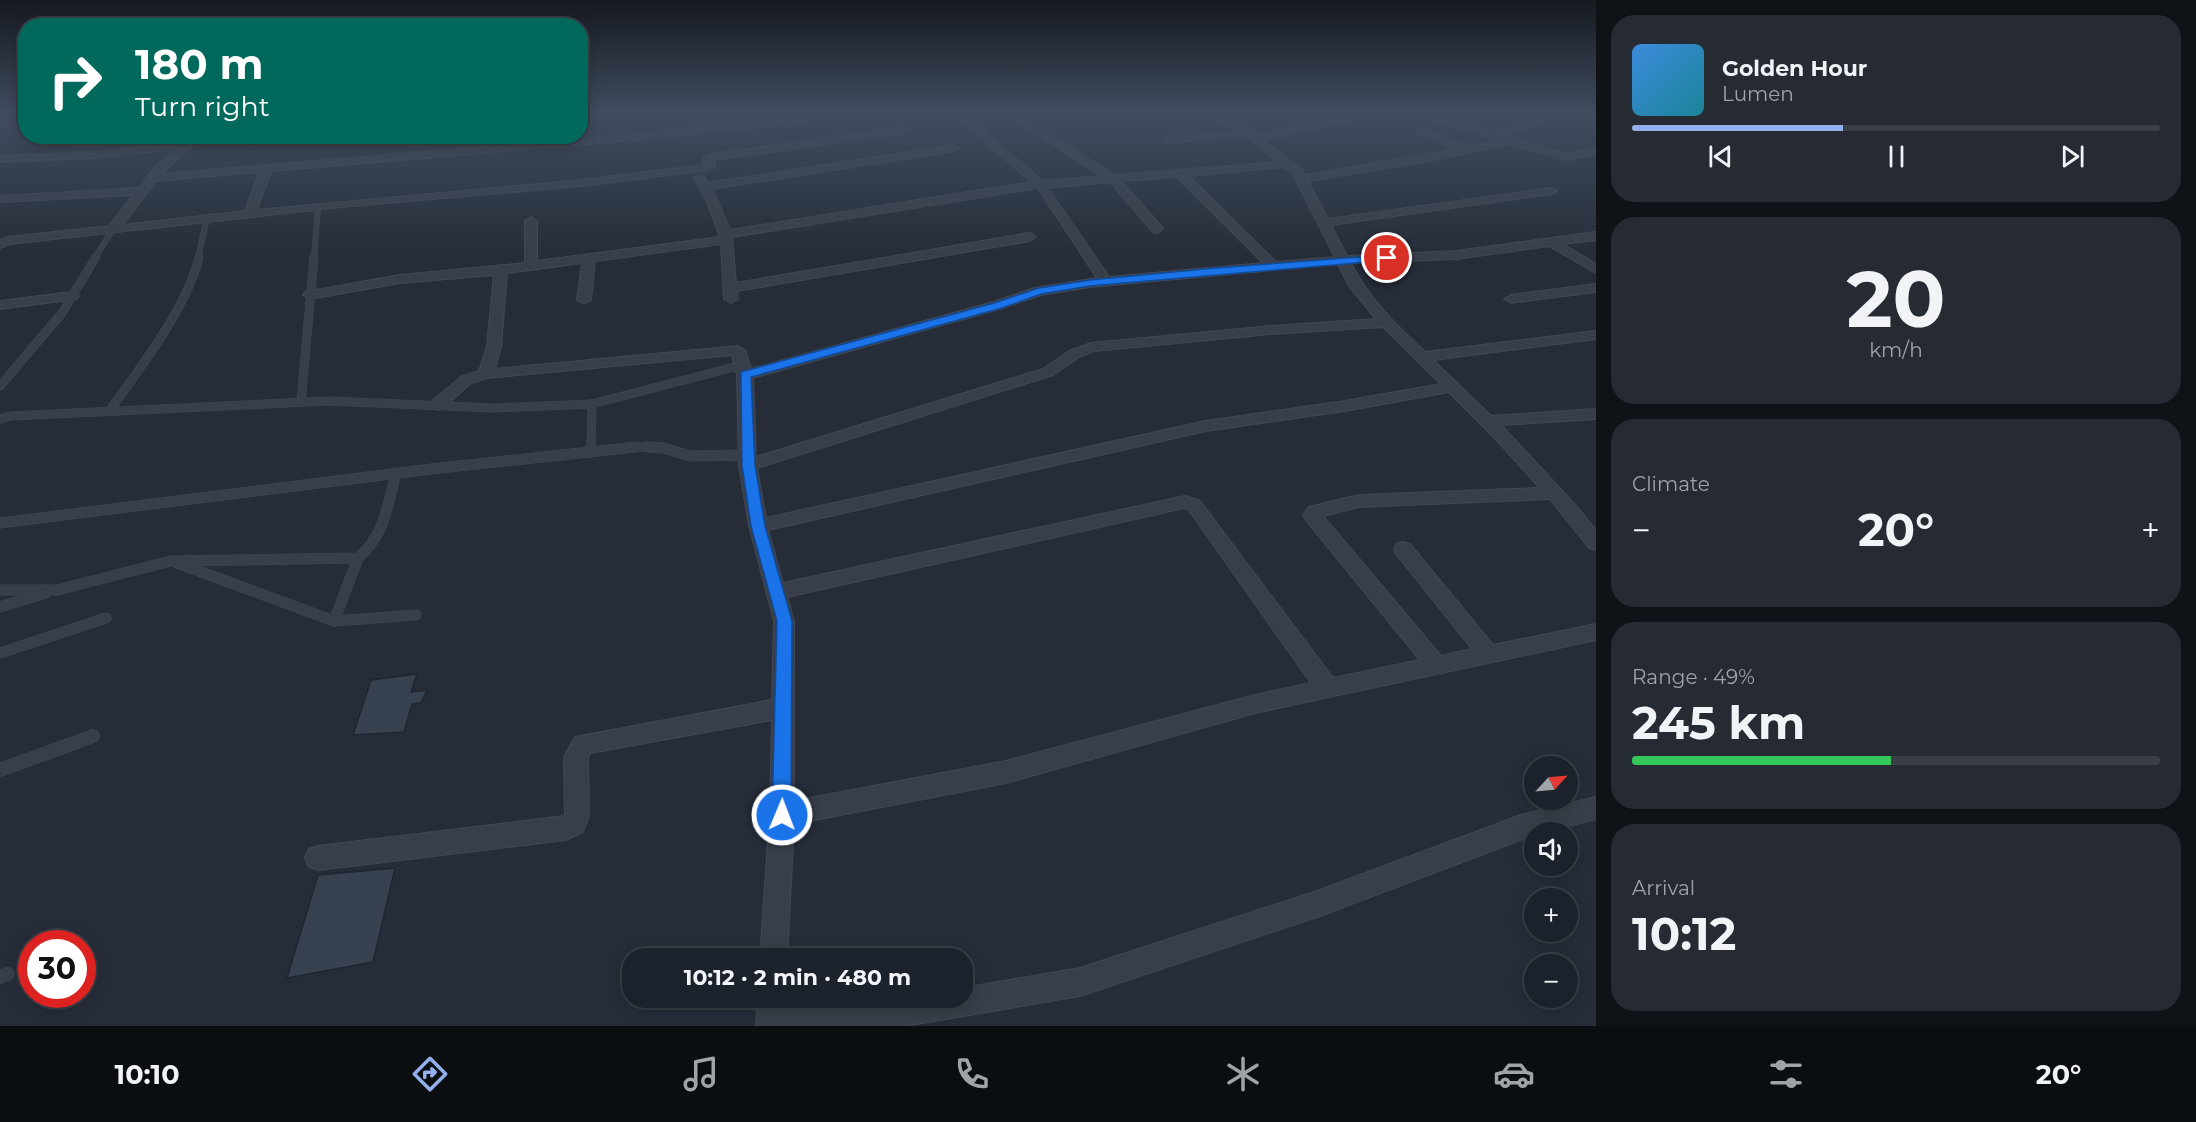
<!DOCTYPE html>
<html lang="en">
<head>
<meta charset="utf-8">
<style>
  :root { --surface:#1c222b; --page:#252a33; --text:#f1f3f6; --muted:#a0a4a9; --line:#3a3f47; --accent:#93b0ec }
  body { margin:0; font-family:Montserrat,sans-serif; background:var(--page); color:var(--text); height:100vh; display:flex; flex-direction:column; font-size:22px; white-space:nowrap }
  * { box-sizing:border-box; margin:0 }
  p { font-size:20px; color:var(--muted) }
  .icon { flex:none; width:33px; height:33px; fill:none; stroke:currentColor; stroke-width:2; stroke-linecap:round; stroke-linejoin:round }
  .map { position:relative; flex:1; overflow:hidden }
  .sheet { display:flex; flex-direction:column; gap:15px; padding:15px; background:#0f1318; width:600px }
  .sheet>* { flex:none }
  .hud { position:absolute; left:18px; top:18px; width:570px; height:126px; border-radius:24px; box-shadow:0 3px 15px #0003,0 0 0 2px var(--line); background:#00695c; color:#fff; overflow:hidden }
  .needle { width:39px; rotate:64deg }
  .controls { position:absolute; left:1524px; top:756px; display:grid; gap:12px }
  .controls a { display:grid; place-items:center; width:54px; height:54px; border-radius:50%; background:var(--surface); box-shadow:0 3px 15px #0003,0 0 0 2px var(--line); font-size:30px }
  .speed { position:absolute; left:18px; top:930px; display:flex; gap:12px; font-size:30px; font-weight:700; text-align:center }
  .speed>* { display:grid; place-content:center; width:78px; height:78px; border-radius:50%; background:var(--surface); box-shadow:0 3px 15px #0003,0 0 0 2px var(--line); line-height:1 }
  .speed .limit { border:9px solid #d22; background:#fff; color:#111 }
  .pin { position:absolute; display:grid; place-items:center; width:51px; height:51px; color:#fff; margin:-26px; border:3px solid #fff; border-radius:50%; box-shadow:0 2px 6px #0007 }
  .me { position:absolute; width:66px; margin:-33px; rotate:1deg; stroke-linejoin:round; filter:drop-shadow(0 0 4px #0008) }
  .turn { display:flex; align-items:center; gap:21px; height:126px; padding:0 18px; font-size:27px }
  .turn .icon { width:78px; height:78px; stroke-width:2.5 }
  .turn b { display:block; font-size:42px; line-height:51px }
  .big { font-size:45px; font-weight:700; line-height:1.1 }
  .sheet .tile { flex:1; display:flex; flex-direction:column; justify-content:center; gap:9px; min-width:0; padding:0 21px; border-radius:24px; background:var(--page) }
  .sheet .dial { align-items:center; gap:0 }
  .dial b { font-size:78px; line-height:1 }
  .song { display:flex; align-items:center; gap:18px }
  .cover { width:72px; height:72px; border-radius:9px; background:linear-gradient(135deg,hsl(210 70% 55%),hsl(190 70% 35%)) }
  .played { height:6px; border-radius:3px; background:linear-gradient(90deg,var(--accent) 40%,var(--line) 40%) }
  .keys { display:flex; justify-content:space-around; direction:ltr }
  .heat { display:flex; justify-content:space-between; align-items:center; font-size:33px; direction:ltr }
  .charge { height:9px; border-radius:4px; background:linear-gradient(90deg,#34c759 49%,var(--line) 0) }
  .trip { position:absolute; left:622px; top:948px; width:351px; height:60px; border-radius:24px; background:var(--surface); box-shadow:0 3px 15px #0003,0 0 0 2px var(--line); font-weight:700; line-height:60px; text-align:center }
  .menu { display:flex; height:96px; justify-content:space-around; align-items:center; background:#0b0e11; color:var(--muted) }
  .menu .icon { width:42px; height:42px }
  .menu .active { color:var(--accent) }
  .menu b { font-size:27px; color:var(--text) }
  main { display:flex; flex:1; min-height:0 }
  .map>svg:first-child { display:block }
  .building { fill:#384150; stroke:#202631; stroke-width:1.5 }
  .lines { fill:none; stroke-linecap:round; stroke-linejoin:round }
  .lane-far3-casing { stroke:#424853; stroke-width:6 }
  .lane-far2-casing { stroke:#424853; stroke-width:9 }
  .lane-far1-casing { stroke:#424853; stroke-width:11 }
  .lane-casing { stroke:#424853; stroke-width:14 }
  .street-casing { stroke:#424853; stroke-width:2 }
  .lane-far3 { stroke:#393f4a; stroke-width:5 }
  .lane-far2 { stroke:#393f4a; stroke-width:8 }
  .lane-far1 { stroke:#393f4a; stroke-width:10 }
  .lane { stroke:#393f4a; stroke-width:13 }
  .street { fill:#393f4a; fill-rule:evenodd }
  .route { fill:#1a73e8; stroke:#114b97; stroke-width:1.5 }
</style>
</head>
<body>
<main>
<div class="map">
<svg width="1596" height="1026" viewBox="0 0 1596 1026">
  <rect width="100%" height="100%" fill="#262d39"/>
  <g class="building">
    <polygon points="417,674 411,692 427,690 421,703 412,704 404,732 353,735 371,680"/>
    <polygon points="395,868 373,962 287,978 318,875"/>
  </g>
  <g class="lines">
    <g class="lane-far3-casing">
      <g id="lane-far3">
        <polyline points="95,258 113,229"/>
        <polyline points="198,258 207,218"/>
        <polyline points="314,258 318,207"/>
      </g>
    </g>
    <g class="lane-far2-casing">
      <g id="lane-far2">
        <polyline points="0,386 62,313 96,257"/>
        <polyline points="301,402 314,257"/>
        <path d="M 109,411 C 139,370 188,306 199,257"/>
        <polyline points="0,419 11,416 328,401 493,408 592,404 742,365"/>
        <polyline points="591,449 592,404"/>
        <polyline points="622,449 639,447 667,449"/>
      </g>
    </g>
    <g class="lane-far1-casing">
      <g id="lane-far1">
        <polyline points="647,447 664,448 690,456 748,455"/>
        <polyline points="591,452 591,447"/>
        <polyline points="0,523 431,469 636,447"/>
        <polyline points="177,563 334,621 416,615"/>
        <path d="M 0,590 L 57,590 L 171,561 L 358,558 C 384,537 388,504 396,473"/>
        <polyline points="0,607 46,593"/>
        <polyline points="334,621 358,558"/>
        <polyline points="0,653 106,618"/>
      </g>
    </g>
    <g class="lane-casing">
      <g id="lane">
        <polyline points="0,770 93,736"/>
        <polyline points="0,977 8,974"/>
      </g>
    </g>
    <g class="street-casing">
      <g id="street">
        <path d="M 824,112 L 843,112 L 796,123 L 647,139 L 271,171 L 257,210 L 581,180 L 704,165 L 703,157 L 712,154 L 907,127 L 912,130 L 907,133 L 714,160 L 715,167 L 710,170 L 581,186 L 341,207 L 10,244 L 0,248 L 0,240 L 8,237 L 109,226 L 133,195 L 0,202 L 0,196 L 139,188 L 155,167 L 176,149 L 95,158 L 0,162 L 0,156 L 95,152 L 192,141 L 192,146 L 161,174 L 647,133 L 796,117 ZM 259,172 L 245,211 L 123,225 L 156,181 Z"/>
        <path d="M 950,112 L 961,112 L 1043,181 L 1101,176 L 1002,112 L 1013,112 L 1115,175 L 1278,162 L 1247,137 L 1164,143 L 1159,140 L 1164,137 L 1240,132 L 1202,112 L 1214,112 L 1230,119 L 1229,112 L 1239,112 L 1241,123 L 1257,135 L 1361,112 L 1378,112 L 1373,115 L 1263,140 L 1302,170 L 1305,175 L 1456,149 L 1418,133 L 1418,129 L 1422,128 L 1469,147 L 1499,140 L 1408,112 L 1423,112 L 1496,133 L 1553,112 L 1567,112 L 1507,136 L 1567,154 L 1596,148 L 1596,154 L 1567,160 L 1510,144 L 1422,162 L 1308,181 L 1328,219 L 1551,188 L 1557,191 L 1551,194 L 1331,225 L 1347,256 L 1456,251 L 1596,232 L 1596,240 L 1563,244 L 1596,264 L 1596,273 L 1549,246 L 1456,259 L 1351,263 C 1369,299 1396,325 1425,352 L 1596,331 L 1596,339 L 1433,360 L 1491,416 L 1596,409 L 1596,419 L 1501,425 L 1577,507 L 1596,530 L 1596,550 L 1589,548 L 1550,499 L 1359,507 L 1323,516 L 1441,656 L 1472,649 L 1396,554 L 1394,549 L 1396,544 L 1403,542 L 1410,544 L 1493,645 L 1596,624 L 1596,640 L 1255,713 L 1006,783 L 794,824 L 787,958 L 760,958 L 770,815 L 772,720 L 590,753 L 588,758 L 589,816 L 583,832 L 566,840 L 318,870 L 309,867 L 305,858 L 309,849 L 318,846 L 565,816 L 564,757 L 575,737 L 772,700 L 774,621 L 749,526 L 739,465 L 737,375 L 732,355 L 487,378 L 471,383 L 443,408 L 437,410 L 429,405 L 431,402 L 461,377 L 479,371 L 487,346 L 494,275 L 400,283 L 310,299 L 303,295 L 305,292 L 400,275 L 525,263 L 525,221 L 531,217 L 537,221 L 537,261 L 720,237 L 707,202 L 694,178 L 700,175 L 704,176 L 708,183 L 954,145 L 959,148 L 954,151 L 712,189 L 730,230 L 1031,182 ZM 1285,167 L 1293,174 L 1335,257 L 1276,262 L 1189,176 ZM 1177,177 L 1263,263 L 1109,277 L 1048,188 L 1110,182 L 1153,232 L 1157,233 L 1163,229 L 1161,226 L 1121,181 ZM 1038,188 L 1097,278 L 1034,288 L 993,302 L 751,369 L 745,350 L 738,346 L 495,369 L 501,346 L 507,273 L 582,263 L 577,300 L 584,304 L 591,300 L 595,261 L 721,244 L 724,299 L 731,303 L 738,299 L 737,291 L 1030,241 L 1036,237 L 1030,233 L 736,283 L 732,237 ZM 1338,264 L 1349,286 L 1376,319 L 1271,326 L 1091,343 L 1069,351 L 1043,369 L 756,457 L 753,378 L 1003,308 L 1041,295 L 1090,287 ZM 1383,327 L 1441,384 L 1345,401 L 1206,421 L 766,518 L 757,468 L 1053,375 L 1079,357 L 1094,351 L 1271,334 ZM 1449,392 L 1492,435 L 1540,488 L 1359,495 L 1309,507 L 1303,515 L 1306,520 L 1420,660 L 1333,678 L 1200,501 L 1185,496 L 783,583 L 768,530 L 1206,431 L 1345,411 ZM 1184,508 L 1188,509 L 1311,683 L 1255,695 L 1006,761 L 794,801 L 794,621 L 787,597 Z"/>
        <polygon points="1113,112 1134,112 1129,115 1114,115"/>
        <polygon points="26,120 26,126 0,128 0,122"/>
        <polygon points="1596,284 1596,292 1511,303 1504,299 1511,295"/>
        <polygon points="72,292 79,296 77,299 0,309 0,301"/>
        <polygon points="1596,797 1596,819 1545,832 1534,832 1534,835 1320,916 1080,996 905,1026 756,1026 758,998 786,998 785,1011 906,998 963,998 963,988 1080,968 1320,890 1521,815"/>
      </g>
    </g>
    <use href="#lane-far3" class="lane-far3"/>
    <use href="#lane-far2" class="lane-far2"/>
    <use href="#lane-far1" class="lane-far1"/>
    <use href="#lane" class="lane"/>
    <use href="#street" class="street"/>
  </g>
  <linearGradient id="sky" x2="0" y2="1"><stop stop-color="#15191f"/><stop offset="0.44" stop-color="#414c5f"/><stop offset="1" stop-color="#414c5f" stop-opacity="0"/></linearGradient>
  <rect width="1596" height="255" fill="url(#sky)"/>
  <polygon class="route" points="1387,255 1391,256 1391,260 1090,286 1041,294 1002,308 751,377 755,465 765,526 792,621 791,815 788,821 782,824 775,821 772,815 777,621 751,526 742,465 741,372 994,303 1039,288 1090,280 1215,268"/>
</svg>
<div class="controls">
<a><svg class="needle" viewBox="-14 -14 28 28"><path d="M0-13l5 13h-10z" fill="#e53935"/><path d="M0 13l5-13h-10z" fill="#a0a4a9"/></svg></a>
<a><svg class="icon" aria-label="sound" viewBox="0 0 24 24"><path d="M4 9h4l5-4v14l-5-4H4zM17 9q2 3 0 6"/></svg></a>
<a>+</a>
<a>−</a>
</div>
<div class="speed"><div class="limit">30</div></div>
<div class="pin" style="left:1387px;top:258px;background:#d93025"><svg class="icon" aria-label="arrive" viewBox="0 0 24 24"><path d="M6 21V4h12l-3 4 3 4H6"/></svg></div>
<svg class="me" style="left:782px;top:815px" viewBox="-20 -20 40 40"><circle r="17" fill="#1a73e8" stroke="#fff" stroke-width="3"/><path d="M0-11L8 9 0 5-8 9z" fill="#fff"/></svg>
<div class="trip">10:12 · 2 min · 480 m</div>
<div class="hud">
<div class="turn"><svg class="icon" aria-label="right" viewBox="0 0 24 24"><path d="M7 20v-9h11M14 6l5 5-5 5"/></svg><div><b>180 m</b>Turn right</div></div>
</div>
</div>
<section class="sheet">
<div class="tile">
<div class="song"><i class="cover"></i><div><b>Golden Hour</b><p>Lumen</p></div></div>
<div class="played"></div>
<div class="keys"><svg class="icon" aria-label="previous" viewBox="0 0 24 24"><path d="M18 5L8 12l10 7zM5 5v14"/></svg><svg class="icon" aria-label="pause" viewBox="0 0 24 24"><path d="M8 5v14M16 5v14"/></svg><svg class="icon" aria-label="next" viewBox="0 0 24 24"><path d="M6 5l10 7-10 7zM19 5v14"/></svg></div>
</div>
<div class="tile dial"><b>20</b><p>km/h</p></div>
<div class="tile"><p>Climate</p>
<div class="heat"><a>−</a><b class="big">20°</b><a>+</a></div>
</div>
<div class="tile"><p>Range · 49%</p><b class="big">245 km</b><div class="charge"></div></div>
<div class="tile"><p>Arrival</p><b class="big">10:12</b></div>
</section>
</main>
<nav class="menu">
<b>10:10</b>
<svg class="icon active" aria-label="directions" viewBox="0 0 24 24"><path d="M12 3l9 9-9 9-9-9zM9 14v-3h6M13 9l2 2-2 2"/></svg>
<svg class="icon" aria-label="music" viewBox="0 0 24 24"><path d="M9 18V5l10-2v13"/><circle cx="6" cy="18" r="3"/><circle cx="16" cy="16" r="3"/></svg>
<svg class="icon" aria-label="phone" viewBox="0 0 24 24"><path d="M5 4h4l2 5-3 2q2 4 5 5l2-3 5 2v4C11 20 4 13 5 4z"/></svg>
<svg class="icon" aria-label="climate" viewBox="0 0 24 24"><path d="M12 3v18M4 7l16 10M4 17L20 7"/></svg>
<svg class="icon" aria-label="car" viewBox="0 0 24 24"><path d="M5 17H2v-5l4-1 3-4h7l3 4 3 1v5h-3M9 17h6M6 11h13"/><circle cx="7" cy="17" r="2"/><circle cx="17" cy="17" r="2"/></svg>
<svg class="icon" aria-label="filters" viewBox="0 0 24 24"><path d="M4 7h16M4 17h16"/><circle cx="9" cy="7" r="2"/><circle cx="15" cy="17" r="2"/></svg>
<b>20°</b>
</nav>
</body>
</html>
